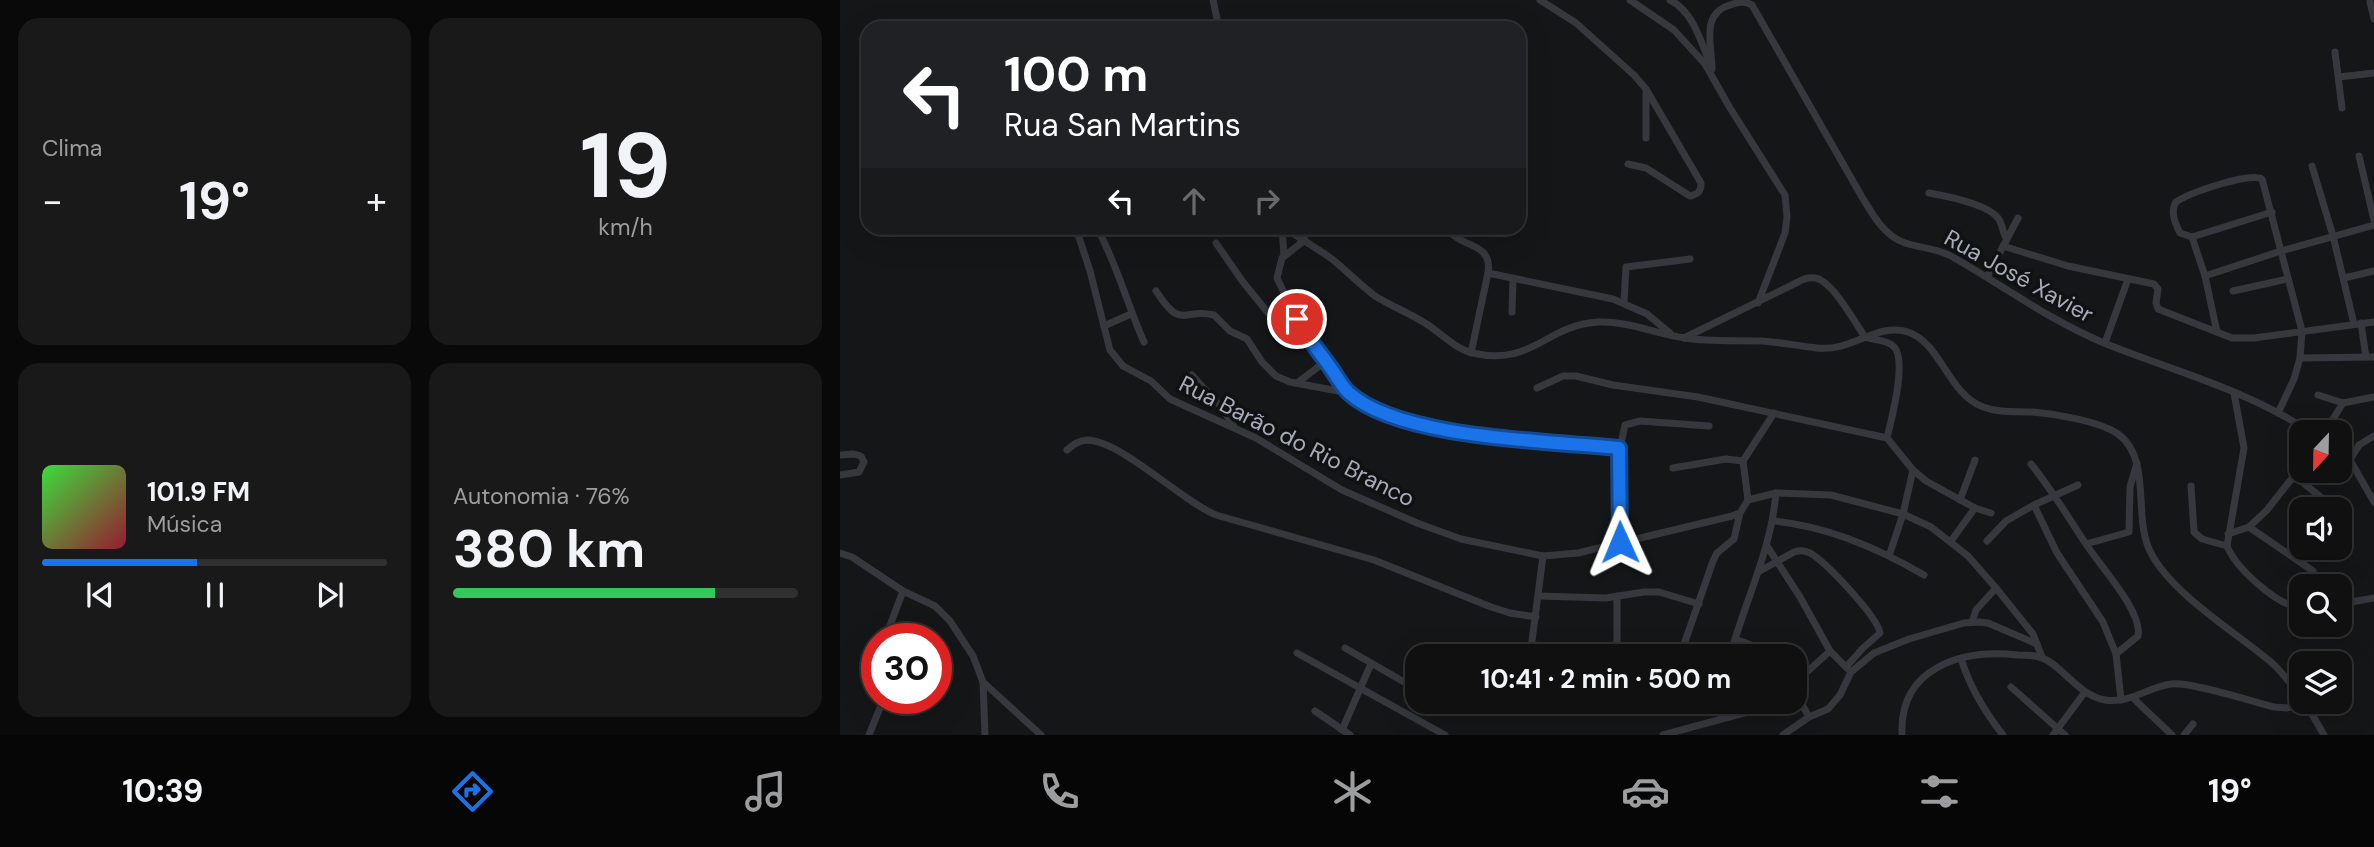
<!DOCTYPE html>
<html lang="pt">
<head>
<meta charset="utf-8">
<style>
  :root { --surface:#101011; --page:#19191a; --text:#f1f3f6; --muted:#9c9d9f; --line:#303031; --accent:#1a73e8 }
  body { margin:0; font-family:"DM Sans",sans-serif; background:var(--page); color:var(--text); height:100vh; display:flex; flex-direction:column; font-size:26px; white-space:nowrap }
  * { box-sizing:border-box; margin:0 }
  p { font-size:23px; color:var(--muted) }
  .icon { flex:none; width:38px; height:38px; fill:none; stroke:currentColor; stroke-width:2; stroke-linecap:round; stroke-linejoin:round }
  .map { position:relative; flex:1; overflow:hidden }
  .panel { display:flex; flex-direction:column; gap:18px; padding:18px; background:#090909; width:840px }
  .panel>* { flex:none }
  .guide { position:absolute; left:21px; top:21px; width:665px; height:214px; border-radius:21px; box-shadow:0 7px 28px #0002,0 0 0 2px var(--line); background:#202124; color:#fff; overflow:hidden }
  .needle { width:46px; rotate:202deg }
  .controls { position:absolute; left:1449px; top:420px; display:grid; gap:14px }
  .controls a { display:grid; place-items:center; width:63px; height:63px; border-radius:14px; background:var(--surface); box-shadow:0 7px 28px #0002,0 0 0 2px var(--line); font-size:35px }
  .speed { position:absolute; left:21px; top:623px; display:flex; gap:14px; font-size:35px; font-weight:700; text-align:center }
  .speed>* { display:grid; place-content:center; width:91px; height:91px; border-radius:50%; background:var(--surface); box-shadow:0 7px 28px #0002,0 0 0 2px var(--line); line-height:1 }
  .speed .limit { border:10px solid #d22; background:#fff; color:#111 }
  .pin { position:absolute; display:grid; place-items:center; width:60px; height:60px; color:#fff; margin:-30px; border:4px solid #fff; border-radius:50%; box-shadow:0 2px 7px #0007 }
  .me { position:absolute; width:77px; margin:-38px; rotate:359deg; stroke-linejoin:round; filter:drop-shadow(0 0 5px #0008) }
  .turn { display:flex; align-items:center; gap:24px; height:147px; padding:0 28px; font-size:32px }
  .turn .icon { width:91px; height:91px; stroke-width:2.5 }
  .turn b { display:block; font-size:49px; line-height:60px }
  .lanes { display:flex; align-items:center; height:66px; padding:0 28px; background:#0003; justify-content:center; gap:35px; direction:ltr }
  .lanes .off { opacity:.35 }
  .big { font-size:52px; font-weight:700; line-height:1.1 }
  .panel .card { flex:1; display:flex; flex-direction:column; justify-content:center; gap:10px; min-width:0; padding:0 24px; border-radius:21px; background:var(--page) }
  .panel .dial { align-items:center; gap:0 }
  .dial b { font-size:91px; line-height:1 }
  .song { display:flex; align-items:center; gap:21px }
  .cover { width:84px; height:84px; border-radius:10px; background:linear-gradient(135deg,hsl(120 70% 55%),hsl(350 70% 35%)) }
  .played { height:7px; border-radius:4px; background:linear-gradient(90deg,var(--accent) 45%,var(--line) 45%) }
  .keys { display:flex; justify-content:space-around; direction:ltr }
  .heat { display:flex; justify-content:space-between; align-items:center; font-size:38px; direction:ltr }
  .charge { height:10px; border-radius:5px; background:linear-gradient(90deg,#34c759 76%,var(--line) 0) }
  .panel .tiles { flex:1; display:grid; gap:18px; grid-template-columns:repeat(2,1fr) }
  .trip { position:absolute; left:565px; top:644px; width:402px; height:70px; border-radius:21px; background:var(--surface); box-shadow:0 7px 28px #0002,0 0 0 2px var(--line); font-weight:700; line-height:70px; text-align:center }
  .menu { display:flex; height:112px; justify-content:space-around; align-items:center; background:#060607; color:var(--muted) }
  .menu .icon { width:49px; height:49px }
  .menu .current { color:var(--accent) }
  .menu b { font-size:32px; color:var(--text) }
  main { display:flex; flex:1; min-height:0 }
  .map>svg:first-child { display:block }
  .lines { fill:none; stroke-linecap:round; stroke-linejoin:round }
  .minor { stroke:#36383d; stroke-width:7 }
  .route-casing { stroke:#114b97; stroke-width:18 }
  .route { stroke:#1a73e8; stroke-width:12 }
  .labels { text-anchor:middle; dominant-baseline:central; stroke-width:7; stroke-linejoin:round; paint-order:stroke }
  .street-label { font-size:23px; fill:#a7adb8; stroke:#101112 }
</style>
</head>
<body>
<main>
<section class="panel">
<div class="tiles">
<div class="card"><p>Clima</p>
<div class="heat"><a>−</a><b class="big">19°</b><a>+</a></div>
</div>
<div class="card dial"><b>19</b><p>km/h</p></div>
<div class="card">
<div class="song"><i class="cover"></i><div><b>101.9 FM</b><p>Música</p></div></div>
<div class="played"></div>
<div class="keys"><svg class="icon" aria-label="previous" viewBox="0 0 24 24"><path d="M18 5L8 12l10 7zM5 5v14"/></svg><svg class="icon" aria-label="pause" viewBox="0 0 24 24"><path d="M8 5v14M16 5v14"/></svg><svg class="icon" aria-label="next" viewBox="0 0 24 24"><path d="M6 5l10 7-10 7zM19 5v14"/></svg></div>
</div>
<div class="card"><p>Autonomia · 76%</p><b class="big">380 km</b><div class="charge"></div></div>
</div>
</section>
<div class="map">
<svg width="1534" height="735" viewBox="0 0 1534 735">
  <rect width="100%" height="100%" fill="#151617"/>
  <g class="lines">
    <g class="minor">
      <polyline points="373,0 379,28"/>
      <path d="M 700,0 L 736,23 L 794,75 L 806,89 L 861,183 C 861,192 858,194 850,196 L 806,168 L 788,164"/>
      <polyline points="790,0 834,30 865,64 890,108 945,195 947,217 945,233 918,303"/>
      <path d="M 830,0 C 854,12 861,43 871,66"/>
      <polyline points="1530,2 1534,19"/>
      <polyline points="1495,52 1502,108"/>
      <path d="M 872,69 C 872,45 860,14 890,5 C 898,2 904,1 912,5 L 1022,197 C 1033,215 1044,236 1065,243 C 1080,248 1096,248 1111,256 C 1162,285 1209,320 1264,343 C 1333,371 1408,390 1470,432"/>
      <polyline points="1499,77 1534,73"/>
      <polyline points="806,138 806,90"/>
      <polyline points="1519,156 1534,220"/>
      <polyline points="1472,166 1493,236 1514,324"/>
      <path d="M 1089,193 C 1106,196 1147,204 1158,218 C 1163,224 1162,233 1167,239"/>
      <polyline points="236,228 250,271 270,350 283,366 311,381 330,399 416,438 502,490 577,523 621,539 703,556 738,553 892,516 900,513 908,500 936,493 991,495 1063,514 1091,527 1128,556 1156,588 1193,634 1202,657"/>
      <path d="M 257,228 C 277,264 287,304 304,342"/>
      <polyline points="442,228 444,256"/>
      <path d="M 445,228 C 460,239 477,248 492,259 C 507,271 520,285 535,296 C 551,306 569,313 585,323 C 601,333 615,349 633,353 C 692,367 706,325 758,322 C 789,321 815,334 845,338 C 870,342 895,340 921,341 C 940,342 958,346 977,348 C 1013,352 1037,322 1068,332 C 1101,343 1108,394 1143,407 C 1159,413 1176,411 1193,412 C 1216,414 1259,421 1278,434 C 1313,459 1292,519 1311,553 C 1332,594 1397,633 1432,663 C 1443,673 1452,685 1461,697"/>
      <path d="M 608,228 C 618,249 653,240 648,273"/>
      <path d="M 1352,237 L 1340,233 C 1335,223 1330,212 1336,202 C 1349,193 1409,172 1422,179 L 1462,331 L 1460,358 L 1454,379 L 1438,413"/>
      <polyline points="465,240 442,258 437,278 463,332 509,393 529,405 553,417 577,424 642,435 780,448"/>
      <polyline points="376,243 403,282 438,325 448,326 457,319"/>
      <polyline points="1163,246 1228,266 1314,284 1318,289 1316,303 1318,309 1392,338 1414,338 1534,322"/>
      <polyline points="1365,276 1441,251 1534,225"/>
      <polyline points="1147,277 1178,218"/>
      <polyline points="1504,278 1534,271"/>
      <path d="M 316,291 C 343,332 342,307 374,315 L 390,331 L 407,339 L 422,362 L 436,376 L 450,382 L 509,393"/>
      <polyline points="1393,291 1448,279"/>
      <polyline points="784,302 786,267 850,259"/>
      <polyline points="672,312 673,279"/>
      <polyline points="1521,323 1526,357"/>
      <polyline points="264,326 291,314"/>
      <polyline points="1377,332 1365,276 1352,237 1432,212"/>
      <path d="M 844,338 L 958,282 C 963,279 969,277 975,278 C 992,280 1015,323 1025,337 C 1033,340 1046,340 1052,345 C 1069,356 1051,421 1047,438"/>
      <polyline points="1265,343 1288,279"/>
      <polyline points="631,353 648,273 773,299 807,314 830,333"/>
      <polyline points="1460,358 1534,357"/>
      <polyline points="352,375 382,408 394,427"/>
      <polyline points="457,383 486,361"/>
      <polyline points="697,388 723,376 736,376 773,385 858,397 1047,438 1073,470 1086,481 1135,508 1151,513"/>
      <polyline points="1478,395 1503,403"/>
      <polyline points="1485,432 1503,403 1534,397"/>
      <path d="M 227,450 C 233,445 239,440 247,440 C 282,441 340,500 376,515 L 534,560 L 651,607 L 670,613 L 696,617"/>
      <polyline points="1500,453 1510,460 1534,502"/>
      <polyline points="0,455 14,454 21,456 24,462 19,472 0,475"/>
      <polyline points="1510,460 1519,445 1534,436"/>
      <path d="M 1191,464 C 1212,490 1228,517 1246,544 C 1259,565 1303,611 1298,636 L 1276,654"/>
      <polyline points="833,468 886,459 903,461"/>
      <polyline points="1455,476 1483,499 1484,505 1481,509"/>
      <polyline points="1351,486 1354,532 1362,539 1387,546"/>
      <polyline points="908,500 903,461 934,413"/>
      <polyline points="1120,500 1135,460"/>
      <polyline points="1194,505 1217,553 1263,622 1276,654 1281,700"/>
      <path d="M 934,521 C 987,526 1038,548 1084,575"/>
      <polyline points="1409,527 1473,571"/>
      <polyline points="1388,534 1409,527 1427,510 1461,467"/>
      <polyline points="1111,541 1135,508"/>
      <polyline points="1147,541 1166,521 1194,505 1238,485"/>
      <polyline points="780,542 780,448 785,425 800,421 869,426"/>
      <polyline points="1246,544 1289,532 1290,487 1297,463"/>
      <polyline points="927,546 960,597 990,651 1008,669"/>
      <polyline points="1387,546 1404,448 1394,393"/>
      <path d="M 1387,546 C 1396,568 1436,605 1461,608"/>
      <polyline points="0,553 12,557 63,591 95,606 110,621 133,656 143,682 145,735"/>
      <polyline points="1049,556 1063,514 1073,470"/>
      <path d="M 920,571 L 954,552 C 960,550 964,550 970,553 C 986,562 1037,616 1040,633 L 1023,648 L 1006,667"/>
      <polyline points="699,596 766,598 804,592 819,592 859,604"/>
      <polyline points="777,596 777,656"/>
      <polyline points="1500,604 1534,598"/>
      <polyline points="1132,622 1136,610 1156,588"/>
      <polyline points="46,636 63,591"/>
      <polyline points="895,639 919,648 931,656"/>
      <polyline points="694,645 743,649 842,651"/>
      <polyline points="505,648 578,690"/>
      <polyline points="457,653 605,735"/>
      <polyline points="690,656 703,556"/>
      <polyline points="840,656 873,561 877,553 894,539 900,513"/>
      <path d="M 890,656 C 905,601 931,551 936,493"/>
      <path d="M 1121,658 C 1129,686 1145,712 1163,735"/>
      <polyline points="143,682 201,735"/>
      <polyline points="956,682 990,651"/>
      <polyline points="1171,687 1225,735"/>
      <polyline points="956,694 969,717"/>
      <polyline points="1293,698 1332,735"/>
      <polyline points="720,702 807,706 821,705 824,702"/>
      <polyline points="1465,702 1484,735"/>
      <polyline points="475,711 510,735"/>
      <polyline points="502,730 531,664"/>
      <polyline points="29,735 44,698"/>
      <polyline points="823,735 915,710 959,703"/>
      <polyline points="943,735 969,717 988,709 1000,695 1011,672 1034,653 1069,639 1124,623 1139,622 1148,623 1197,644"/>
      <path d="M 1062,735 C 1059,667 1122,649 1178,655 C 1185,655 1193,655 1199,657 C 1220,662 1237,695 1265,700 C 1290,704 1308,687 1331,684 C 1349,681 1414,702 1434,707 L 1447,708 L 1466,703"/>
      <polyline points="1213,735 1245,692"/>
      <polyline points="1344,735 1353,724"/>
    </g>
  </g>
  <g class="lines">
    <g class="route-casing">
      <path id="route" d="M 457,319 C 466,337 479,351 490,367 C 496,375 502,387 509,393 C 560,439 711,441 779,448 L 780,542"/>
    </g>
    <use href="#route" class="route"/>
  </g>
  <g class="labels">
    <g class="street-label">
      <text transform="translate(1179 276) rotate(29)">Rua José Xavier</text>
      <text transform="translate(457 441) rotate(27)">Rua Barão do Rio Branco</text>
    </g>
  </g>
</svg>
<div class="controls">
<a><svg class="needle" viewBox="-14 -14 28 28"><path d="M0-13l5 13h-10z" fill="#e53935"/><path d="M0 13l5-13h-10z" fill="#9c9d9f"/></svg></a>
<a><svg class="icon" aria-label="sound" viewBox="0 0 24 24"><path d="M4 9h4l5-4v14l-5-4H4zM17 9q2 3 0 6"/></svg></a>
<a><svg class="icon" aria-label="search" viewBox="0 0 24 24"><circle cx="10" cy="10" r="6"/><path d="M15 15l6 6"/></svg></a>
<a><svg class="icon" aria-label="layers" viewBox="0 0 24 24"><path d="M12 4l9 5-9 5-9-5zM3 14l9 5 9-5"/></svg></a>
</div>
<div class="speed"><div class="limit">30</div></div>
<div class="pin" style="left:457px;top:319px;background:#d93025"><svg class="icon" aria-label="arrive" viewBox="0 0 24 24"><path d="M6 21V4h12l-3 4 3 4H6"/></svg></div>
<svg class="me" style="left:780px;top:542px" viewBox="-20 -20 40 40"><path d="M0-17L14 15 0 8-14 15z" fill="#1a73e8" stroke="#fff" stroke-width="4"/></svg>
<div class="trip">10:41 · 2 min · 500 m</div>
<div class="guide">
<div class="turn"><svg class="icon" aria-label="left" viewBox="0 0 24 24"><path d="M17 20v-9H6M10 6l-5 5 5 5"/></svg><div><b>100 m</b>Rua San Martins</div></div>
<div class="lanes"><svg class="icon" aria-label="left" viewBox="0 0 24 24"><path d="M17 20v-9H6M10 6l-5 5 5 5"/></svg><svg class="icon off" aria-label="ahead" viewBox="0 0 24 24"><path d="M12 20V5M6 11l6-6 6 6"/></svg><svg class="icon off" aria-label="right" viewBox="0 0 24 24"><path d="M7 20v-9h11M14 6l5 5-5 5"/></svg></div>
</div>
</div>
</main>
<nav class="menu">
<b>10:39</b>
<svg class="icon current" aria-label="directions" viewBox="0 0 24 24"><path d="M12 3l9 9-9 9-9-9zM9 14v-3h6M13 9l2 2-2 2"/></svg>
<svg class="icon" aria-label="music" viewBox="0 0 24 24"><path d="M9 18V5l10-2v13"/><circle cx="6" cy="18" r="3"/><circle cx="16" cy="16" r="3"/></svg>
<svg class="icon" aria-label="phone" viewBox="0 0 24 24"><path d="M5 4h4l2 5-3 2q2 4 5 5l2-3 5 2v4C11 20 4 13 5 4z"/></svg>
<svg class="icon" aria-label="climate" viewBox="0 0 24 24"><path d="M12 3v18M4 7l16 10M4 17L20 7"/></svg>
<svg class="icon" aria-label="car" viewBox="0 0 24 24"><path d="M5 17H2v-5l4-1 3-4h7l3 4 3 1v5h-3M9 17h6M6 11h13"/><circle cx="7" cy="17" r="2"/><circle cx="17" cy="17" r="2"/></svg>
<svg class="icon" aria-label="filters" viewBox="0 0 24 24"><path d="M4 7h16M4 17h16"/><circle cx="9" cy="7" r="2"/><circle cx="15" cy="17" r="2"/></svg>
<b>19°</b>
</nav>
</body>
</html>
